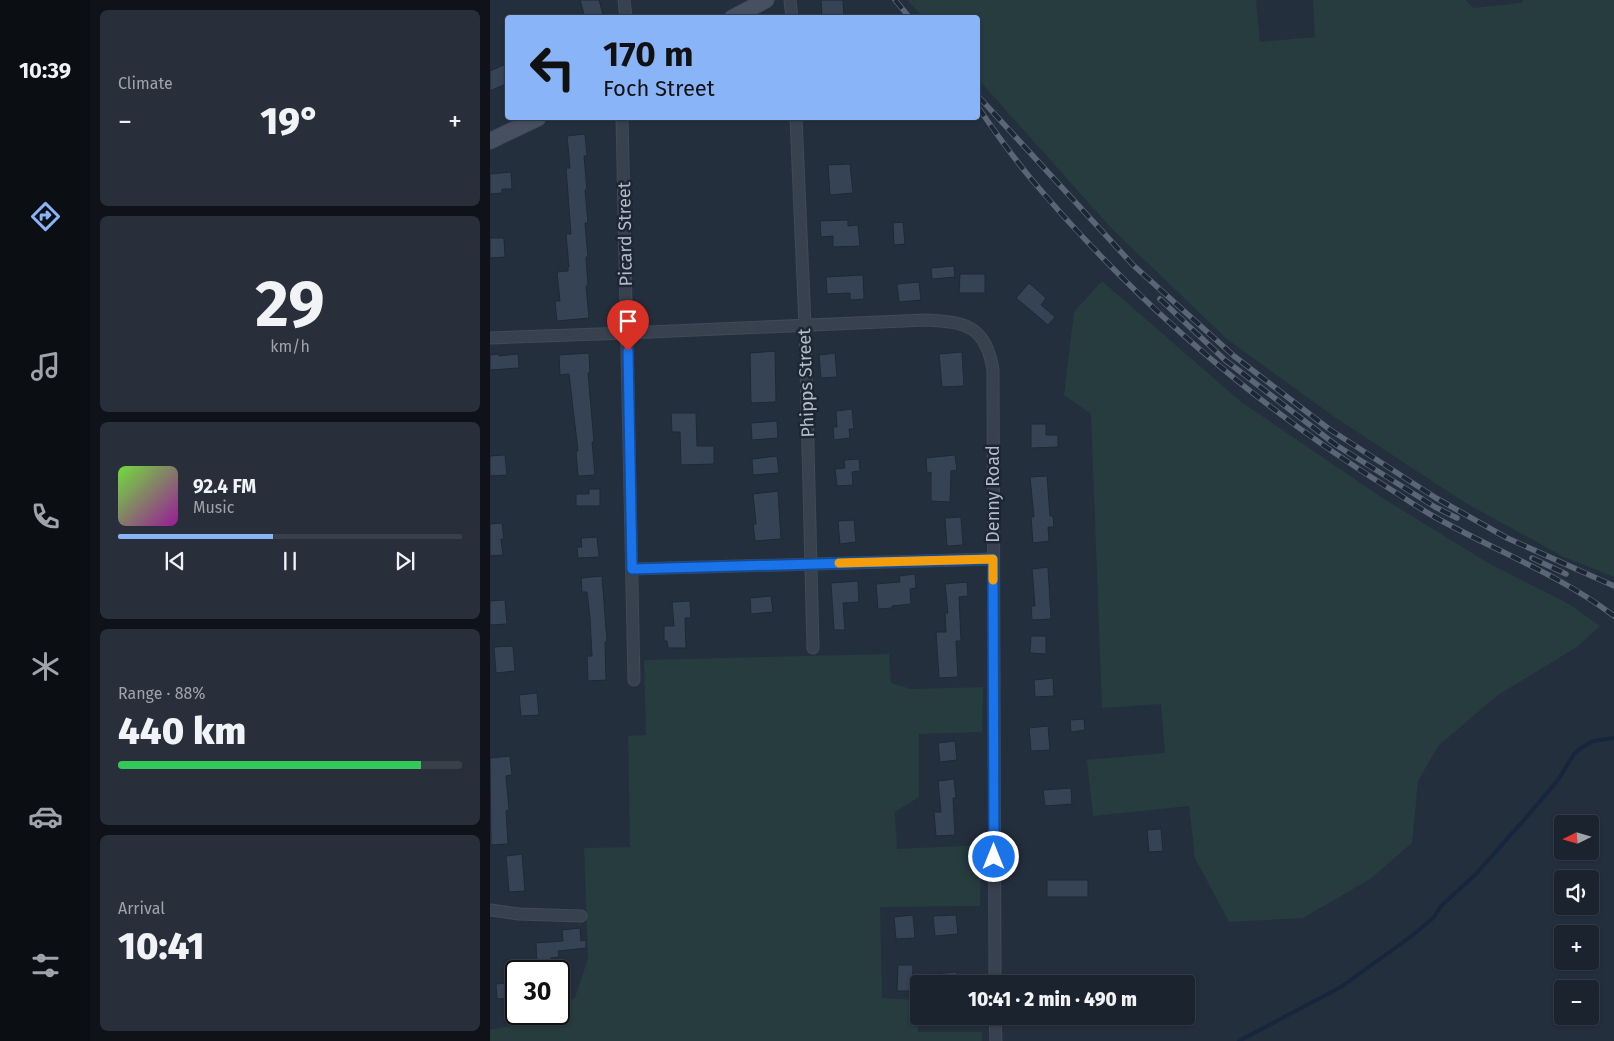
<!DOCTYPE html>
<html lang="en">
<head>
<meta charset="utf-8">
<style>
  :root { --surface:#1b232e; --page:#282f3a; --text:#f1f3f6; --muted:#a0a4aa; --line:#39404a; --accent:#8ab4f8 }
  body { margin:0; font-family:"Fira Sans",sans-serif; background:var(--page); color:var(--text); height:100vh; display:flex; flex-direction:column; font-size:19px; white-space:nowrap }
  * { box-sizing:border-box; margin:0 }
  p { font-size:16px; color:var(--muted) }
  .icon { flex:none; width:28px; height:28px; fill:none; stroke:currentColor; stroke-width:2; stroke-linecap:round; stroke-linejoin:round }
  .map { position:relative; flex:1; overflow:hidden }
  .panel { display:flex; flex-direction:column; gap:10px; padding:10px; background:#0f1319; width:400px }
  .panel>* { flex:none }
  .banner { position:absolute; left:15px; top:15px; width:475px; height:105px; border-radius:5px; box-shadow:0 1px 4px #0004,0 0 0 1px var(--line); background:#8ab4f8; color:#111; overflow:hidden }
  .needle { width:32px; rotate:265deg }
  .buttons { position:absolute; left:1064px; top:815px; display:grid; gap:10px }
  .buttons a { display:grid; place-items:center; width:45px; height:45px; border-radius:5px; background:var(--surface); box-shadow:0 1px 4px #0004,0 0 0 1px var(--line); font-size:25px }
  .speed { position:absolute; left:15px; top:960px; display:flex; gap:10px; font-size:25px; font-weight:700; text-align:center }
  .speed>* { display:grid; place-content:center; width:65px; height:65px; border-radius:50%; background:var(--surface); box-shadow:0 1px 4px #0004,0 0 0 1px var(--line); line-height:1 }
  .speed .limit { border:2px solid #111; border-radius:8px; background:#fff; color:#111 }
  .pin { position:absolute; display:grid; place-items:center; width:42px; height:42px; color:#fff; margin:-51px -21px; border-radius:50% 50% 50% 0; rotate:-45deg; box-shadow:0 0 5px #0007 }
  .pin .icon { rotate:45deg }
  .me { position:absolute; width:55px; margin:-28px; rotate:0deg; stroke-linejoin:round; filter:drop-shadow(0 0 4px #0008) }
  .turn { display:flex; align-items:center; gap:18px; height:105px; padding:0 15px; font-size:22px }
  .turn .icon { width:65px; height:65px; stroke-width:2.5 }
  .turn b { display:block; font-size:35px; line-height:42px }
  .big { font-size:38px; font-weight:800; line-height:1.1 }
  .panel .tile { flex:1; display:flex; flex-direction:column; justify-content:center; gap:8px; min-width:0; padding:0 18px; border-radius:8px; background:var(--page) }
  .panel .dial { align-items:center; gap:0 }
  .dial b { font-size:65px; line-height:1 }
  .song { display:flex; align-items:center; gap:15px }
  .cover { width:60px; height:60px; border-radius:8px; background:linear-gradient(135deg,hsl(100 70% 55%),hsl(300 70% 35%)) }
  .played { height:5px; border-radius:2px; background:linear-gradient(90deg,var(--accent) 45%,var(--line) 45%) }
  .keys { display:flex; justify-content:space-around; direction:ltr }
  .heat { display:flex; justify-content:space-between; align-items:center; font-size:28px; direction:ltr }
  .charge { height:8px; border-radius:4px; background:linear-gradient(90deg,#34c759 88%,var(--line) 0) }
  .trip { position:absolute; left:420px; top:975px; width:285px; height:50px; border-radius:5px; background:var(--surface); box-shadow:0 1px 4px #0004,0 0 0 1px var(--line); font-weight:800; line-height:50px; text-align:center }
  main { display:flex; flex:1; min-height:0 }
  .menu { display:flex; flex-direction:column; width:90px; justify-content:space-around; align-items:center; background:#0b0e12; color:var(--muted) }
  .menu .icon { width:35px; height:35px }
  .menu .current { color:var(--accent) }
  .menu b { font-size:22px; color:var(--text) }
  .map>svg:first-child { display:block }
  .green { fill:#263c3f }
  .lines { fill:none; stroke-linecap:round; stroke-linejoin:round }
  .stream { stroke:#17263c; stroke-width:4 }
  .building { fill:#364354; stroke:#1f2835 }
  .minor-casing { stroke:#414a57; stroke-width:13 }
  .secondary-casing { stroke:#414a57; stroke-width:17 }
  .minor { stroke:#38414e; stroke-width:11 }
  .secondary { stroke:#465061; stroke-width:15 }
  .rail-casing { stroke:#5a6575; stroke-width:5.5 }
  .rail { stroke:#1d2633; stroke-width:4; stroke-dasharray:11; stroke-linecap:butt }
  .route-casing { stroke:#114b97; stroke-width:12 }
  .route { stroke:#1a73e8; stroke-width:9 }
  .slow { stroke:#f59e0b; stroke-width:9 }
  .labels { text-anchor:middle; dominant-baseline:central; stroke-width:5; stroke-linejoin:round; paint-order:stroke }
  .street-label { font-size:18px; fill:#b4bcc9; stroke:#1d2633 }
</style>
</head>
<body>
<main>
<nav class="menu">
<b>10:39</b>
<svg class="icon current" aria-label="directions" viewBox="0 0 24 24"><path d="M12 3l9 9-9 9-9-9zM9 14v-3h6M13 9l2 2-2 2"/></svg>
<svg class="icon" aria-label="music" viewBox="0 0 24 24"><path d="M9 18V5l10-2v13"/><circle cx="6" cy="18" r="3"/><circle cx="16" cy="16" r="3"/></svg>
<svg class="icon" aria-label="phone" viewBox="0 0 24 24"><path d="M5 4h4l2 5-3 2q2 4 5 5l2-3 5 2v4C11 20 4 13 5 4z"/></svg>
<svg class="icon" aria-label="climate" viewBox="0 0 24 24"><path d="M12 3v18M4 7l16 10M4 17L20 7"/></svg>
<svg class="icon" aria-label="car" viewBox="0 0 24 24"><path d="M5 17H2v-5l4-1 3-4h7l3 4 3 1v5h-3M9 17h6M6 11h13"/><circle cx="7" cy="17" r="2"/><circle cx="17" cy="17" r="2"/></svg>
<svg class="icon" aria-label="filters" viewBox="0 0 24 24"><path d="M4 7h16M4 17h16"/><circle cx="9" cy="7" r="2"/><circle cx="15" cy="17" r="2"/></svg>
</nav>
<section class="panel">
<div class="tile"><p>Climate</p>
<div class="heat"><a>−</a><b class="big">19°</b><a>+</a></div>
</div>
<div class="tile dial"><b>29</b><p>km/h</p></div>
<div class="tile">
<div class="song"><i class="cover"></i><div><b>92.4 FM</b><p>Music</p></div></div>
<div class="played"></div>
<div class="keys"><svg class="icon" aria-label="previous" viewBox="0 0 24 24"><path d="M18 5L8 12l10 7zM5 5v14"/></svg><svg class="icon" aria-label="pause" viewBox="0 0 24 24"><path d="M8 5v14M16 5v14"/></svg><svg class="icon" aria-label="next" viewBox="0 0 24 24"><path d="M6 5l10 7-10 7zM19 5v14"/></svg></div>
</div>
<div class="tile"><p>Range · 88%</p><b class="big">440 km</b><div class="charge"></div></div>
<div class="tile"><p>Arrival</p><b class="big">10:41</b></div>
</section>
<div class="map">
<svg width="1124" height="1041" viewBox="0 0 1124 1041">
  <rect width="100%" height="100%" fill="#242f3e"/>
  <g class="green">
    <polygon points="417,0 766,0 770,42 825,37 823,0 976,0 983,8 1031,3 1033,0 1124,0 1124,577 1072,556 974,502 843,416 737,339 622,229 488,79 488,18 433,17"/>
    <polygon points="612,281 750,401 894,499 1000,564 1079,604 1110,626 1087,647 1008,695 948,746 928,781 922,843 880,879 813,918 739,922 705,858 699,806 603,816 597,760 675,753 671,704 612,708 601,414 574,395 584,312"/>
    <polygon points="399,654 401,683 421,689 493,687 492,732 429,734 429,797 405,812 407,849 491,845 490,906 390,907 392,998 426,1000 428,1032 492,1032 492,1041 0,1041 0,1030 40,1022 56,1014 69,1014 69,1007 85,998 98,959 94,848 140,847 138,736 156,735 154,660"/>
  </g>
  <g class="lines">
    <polyline class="stream" points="749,1041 851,987 923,935 944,917 951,906 986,874 1041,812 1068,780 1084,754 1091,748 1103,741 1124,738"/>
  </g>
  <g class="building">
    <polygon points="90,0 109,0 114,18 95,18"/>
    <polygon points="331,0 353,0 354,18 332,18"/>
    <polygon points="18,63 18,83 0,91 0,71"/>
    <polygon points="95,134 97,156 94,156 97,190 95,190 98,223 95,223 98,257 96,257 98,286 96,286 99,318 67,321 65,301 70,301 67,272 78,271 78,267 79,267 76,234 81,234 76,168 80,168 77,136"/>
    <polygon points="360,164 363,193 340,195 338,165"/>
    <polygon points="21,172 22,189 12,189 12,193 0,194 0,174"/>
    <polygon points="358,220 358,226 368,225 370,246 343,247 343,236 331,237 330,221"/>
    <polygon points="413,222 415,244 404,245 403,223"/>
    <polygon points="0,238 14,238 15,257 0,258"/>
    <polygon points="464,266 465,277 442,279 441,268"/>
    <polygon points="470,274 495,274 495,293 469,293"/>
    <polygon points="373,275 374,299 360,300 360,293 337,294 336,277"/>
    <polygon points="429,282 431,300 409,302 407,284"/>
    <polygon points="539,283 556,298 551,305 565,317 558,325 526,298"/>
    <polygon points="285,351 286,402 261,403 260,353"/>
    <polygon points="472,352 474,386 452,387 449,354"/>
    <polygon points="99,353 100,373 98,373 104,442 102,442 105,475 88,476 86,451 88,451 79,374 70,375 69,355"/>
    <polygon points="345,353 347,377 331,378 329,355"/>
    <polygon points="9,354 9,356 28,354 29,368 0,370 0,355"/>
    <polygon points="362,409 364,429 359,429 360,438 344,440 343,427 347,427 346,411"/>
    <polygon points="181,413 206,413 207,446 224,446 224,464 191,465 190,432 182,432"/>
    <polygon points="287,421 288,438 262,440 261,423"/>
    <polygon points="541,424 556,424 556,435 568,435 568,447 541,448"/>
    <polygon points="15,455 17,475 0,476 0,456"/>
    <polygon points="465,455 467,470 461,471 460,502 441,501 441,472 437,473 436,458"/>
    <polygon points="287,456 289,473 263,475 262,459"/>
    <polygon points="369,459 370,471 362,472 363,485 347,486 345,469 355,468 354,460"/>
    <polygon points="557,476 560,516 563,516 564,527 558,527 559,541 543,543 541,517 544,517 540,477"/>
    <polygon points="99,489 110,489 110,506 86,506 86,494 99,494"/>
    <polygon points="288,491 291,539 265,541 263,524 266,524 263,494"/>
    <polygon points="471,517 473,545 457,546 455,518"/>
    <polygon points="364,520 366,542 350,544 348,521"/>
    <polygon points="12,523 14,539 11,539 13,555 0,556 0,524"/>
    <polygon points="107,537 109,557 88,558 87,547 92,547 91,538"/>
    <polygon points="558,567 561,619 542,620 541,606 545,606 542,569"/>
    <polygon points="425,574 426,588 420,589 421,604 402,606 402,608 388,609 386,584 410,582 409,576"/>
    <polygon points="112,576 117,642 115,642 116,680 98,681 97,656 102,656 100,617 97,592 92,592 91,578"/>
    <polygon points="368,581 369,602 353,603 355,630 344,630 341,583"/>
    <polygon points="477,582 478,596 469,597 471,641 466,641 468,677 449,678 446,632 456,632 455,613 458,613 455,584"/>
    <polygon points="281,596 283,612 261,614 260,598"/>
    <polygon points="15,600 17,624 0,625 0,601"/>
    <polygon points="200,601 201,618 195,618 196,648 178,648 177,641 174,641 174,626 184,626 182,602"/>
    <polygon points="541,636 556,636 556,654 540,653"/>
    <polygon points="23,646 25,671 6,673 4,647"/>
    <polygon points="563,678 564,696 545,697 544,680"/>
    <polygon points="47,693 49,715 31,716 29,695"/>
    <polygon points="594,719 595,730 581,732 580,720"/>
    <polygon points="558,726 560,750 541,751 539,728"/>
    <polygon points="465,741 467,760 450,762 448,743"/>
    <polygon points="20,756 22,775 16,776 19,810 16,811 18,844 1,845 0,758"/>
    <polygon points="464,779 466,798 463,798 465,835 446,836 444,812 451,812 448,781"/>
    <polygon points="581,788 582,804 555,806 553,790"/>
    <polygon points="671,829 673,851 659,852 657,830"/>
    <polygon points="32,854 35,891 19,892 16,856"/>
    <rect x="557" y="880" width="41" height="17"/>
    <polygon points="423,915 425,938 406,939 404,917"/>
    <polygon points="466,915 468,934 445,936 443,916"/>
    <polygon points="90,928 91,941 96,940 96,948 68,951 69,957 61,958 61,965 47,966 46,943 73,941 72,930"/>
    <polygon points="408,965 423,965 422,991 407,991"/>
    <polygon points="467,972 468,984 444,984 443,974"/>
    <polygon points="26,982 26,998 7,999 6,984"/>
  </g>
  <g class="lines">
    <g class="minor-casing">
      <g id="minor">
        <polyline points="134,0 136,18"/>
        <polyline points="300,0 302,18"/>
        <polyline points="132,118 144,680"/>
        <polyline points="306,118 315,326 323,648"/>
        <path d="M 0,338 L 137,333 L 436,320 C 476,322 496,326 503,370 L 505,984"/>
        <polyline points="142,569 503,559"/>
        <polyline points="0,910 29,914 91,916"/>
        <polyline points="505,1016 506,1041"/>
      </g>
    </g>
    <g class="secondary-casing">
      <g id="secondary">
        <polyline points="242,18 276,0"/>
        <polyline points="0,141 48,118"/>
      </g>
    </g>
    <use href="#minor" class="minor"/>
    <use href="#secondary" class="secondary"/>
    <g class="rail-casing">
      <g id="rail">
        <polyline points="405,0 420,18"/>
        <polyline points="488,96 643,265 744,356 839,429 946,498 1017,538 1124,586"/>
        <path d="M 488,107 C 505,132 523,157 542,180 C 646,303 771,410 908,494 C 920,502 931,509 943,516 C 1003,550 1069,574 1124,616"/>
        <polyline points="670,299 735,360 846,445 945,507 967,518"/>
        <polyline points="1042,558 1076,574"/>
      </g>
    </g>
    <use href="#rail" class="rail"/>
  </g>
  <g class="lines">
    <g class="route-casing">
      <polyline id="route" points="138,351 142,569 503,559 504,857"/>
    </g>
    <use href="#route" class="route"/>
    <polyline class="slow" points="349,563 503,559 503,580"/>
  </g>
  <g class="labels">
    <g class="street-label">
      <text transform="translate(135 234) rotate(-91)">Picard Street</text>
      <text transform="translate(316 383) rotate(-92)">Phipps Street</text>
      <text transform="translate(503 494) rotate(-90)">Denny Road</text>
    </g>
  </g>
</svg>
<div class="buttons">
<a><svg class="needle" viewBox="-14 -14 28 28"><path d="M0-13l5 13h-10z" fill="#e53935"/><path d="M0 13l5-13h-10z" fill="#a0a4aa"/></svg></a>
<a><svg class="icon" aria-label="sound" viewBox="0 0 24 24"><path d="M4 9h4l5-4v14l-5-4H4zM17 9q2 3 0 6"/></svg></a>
<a>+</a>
<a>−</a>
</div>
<div class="speed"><div class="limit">30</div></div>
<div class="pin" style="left:138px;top:351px;background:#d93025"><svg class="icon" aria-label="arrive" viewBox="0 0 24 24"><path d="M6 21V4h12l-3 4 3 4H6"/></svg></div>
<svg class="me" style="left:504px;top:857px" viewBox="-20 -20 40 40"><circle r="17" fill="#1a73e8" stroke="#fff" stroke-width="3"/><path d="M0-11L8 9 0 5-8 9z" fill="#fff"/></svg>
<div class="trip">10:41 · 2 min · 490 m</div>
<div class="banner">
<div class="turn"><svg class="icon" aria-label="left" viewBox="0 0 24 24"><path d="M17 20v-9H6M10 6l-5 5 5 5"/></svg><div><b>170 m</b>Foch Street</div></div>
</div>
</div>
</main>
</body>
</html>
